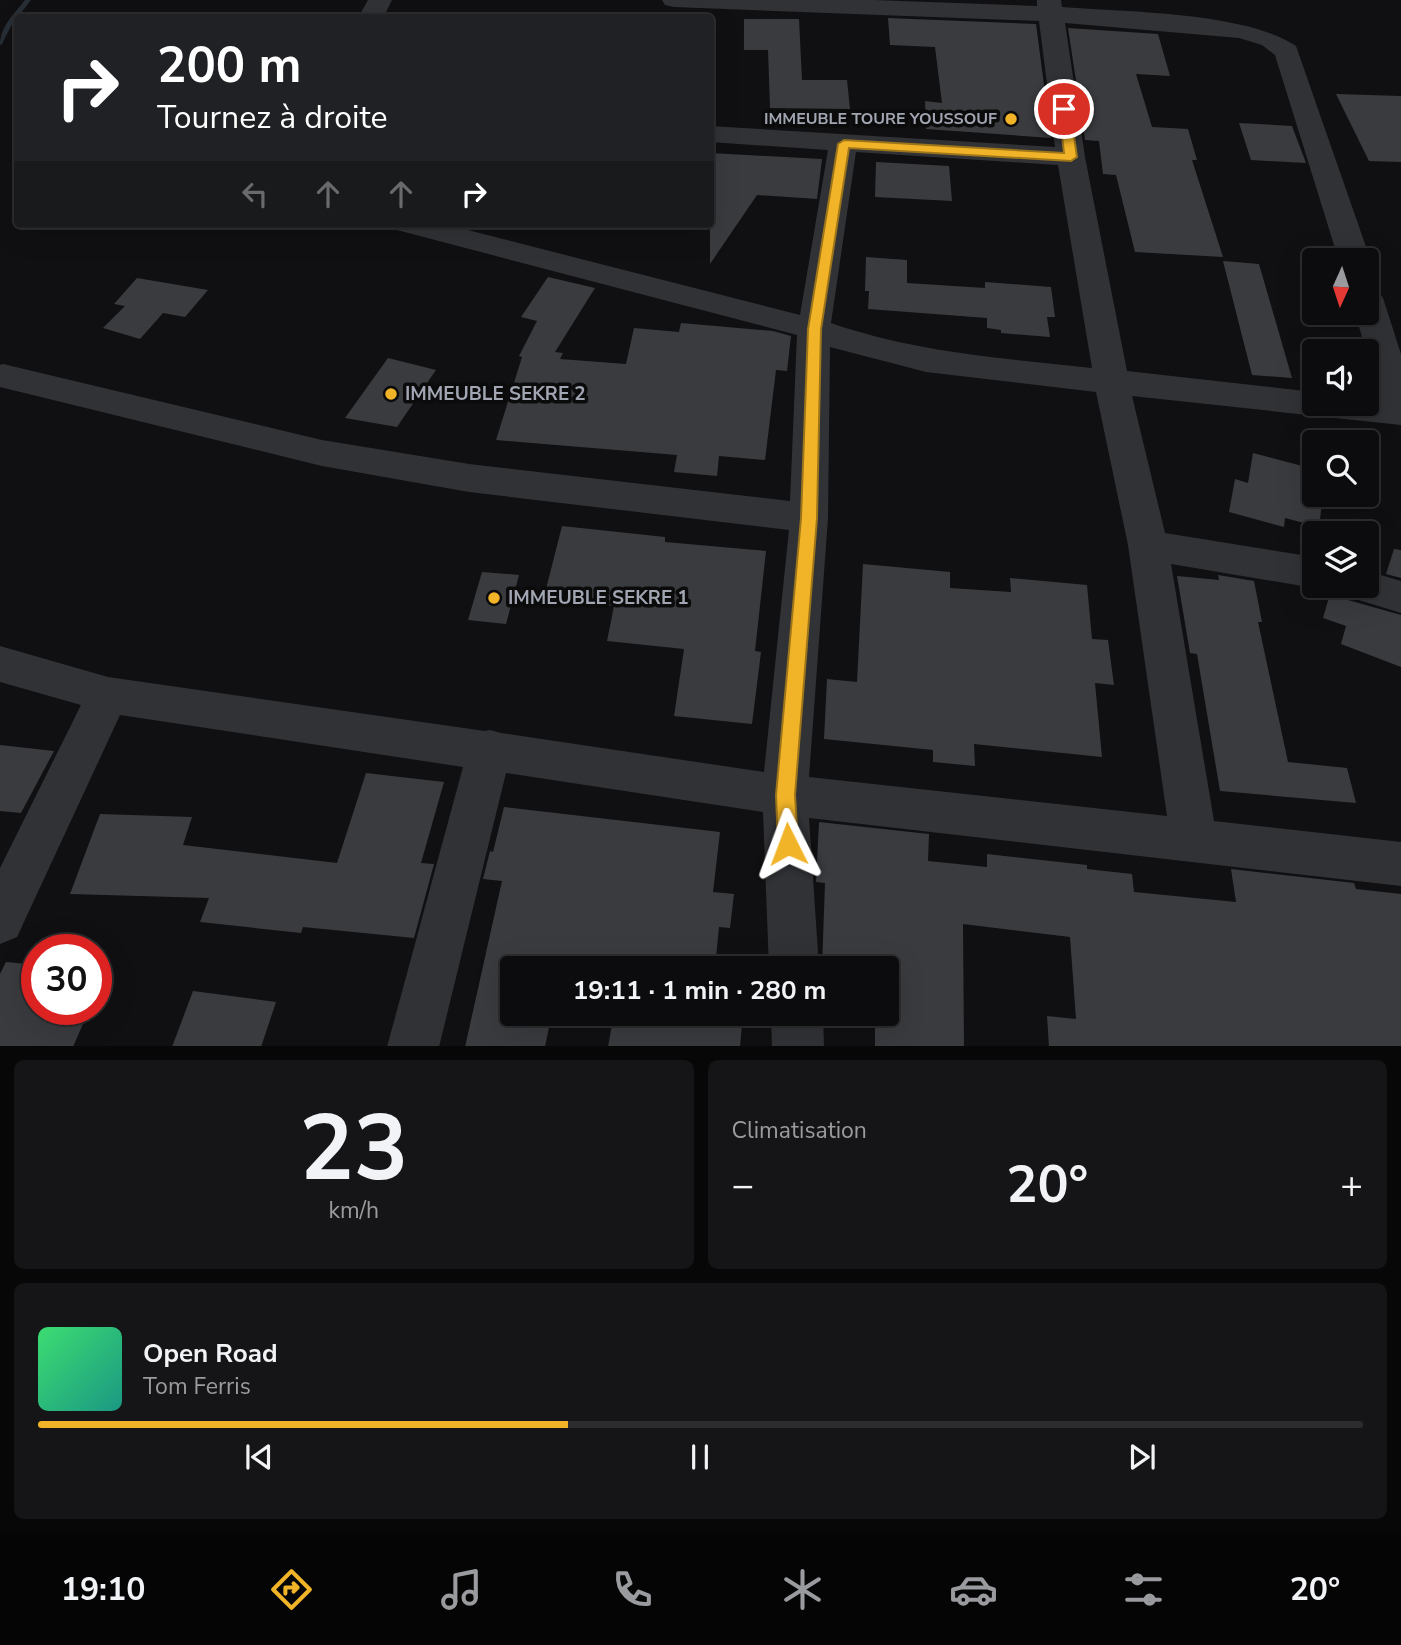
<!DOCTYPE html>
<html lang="fr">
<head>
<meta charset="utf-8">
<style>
  :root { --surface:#0c0c0e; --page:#151517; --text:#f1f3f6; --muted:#9a9b9e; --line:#2c2c2e; --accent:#f1b428 }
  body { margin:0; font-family:"Nunito Sans",sans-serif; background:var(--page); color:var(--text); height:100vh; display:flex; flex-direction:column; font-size:26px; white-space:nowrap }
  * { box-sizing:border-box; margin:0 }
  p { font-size:23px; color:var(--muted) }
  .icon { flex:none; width:38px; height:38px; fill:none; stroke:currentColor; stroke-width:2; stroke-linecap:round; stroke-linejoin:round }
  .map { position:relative; height:1046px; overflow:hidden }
  .details { display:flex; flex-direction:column; gap:14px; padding:14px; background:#070708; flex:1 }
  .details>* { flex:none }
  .banner { position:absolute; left:14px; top:14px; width:700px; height:214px; border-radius:7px; box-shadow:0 7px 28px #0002,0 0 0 2px var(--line); background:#202124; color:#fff; overflow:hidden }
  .needle { width:46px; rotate:183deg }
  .tools { position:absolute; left:1302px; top:248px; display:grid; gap:14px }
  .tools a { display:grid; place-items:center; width:77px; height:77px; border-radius:7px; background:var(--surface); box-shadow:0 7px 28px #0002,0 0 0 2px var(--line); font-size:35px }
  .speed { position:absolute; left:21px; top:934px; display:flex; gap:14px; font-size:35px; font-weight:700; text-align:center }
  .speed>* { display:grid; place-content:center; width:91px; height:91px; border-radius:50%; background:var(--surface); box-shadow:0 7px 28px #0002,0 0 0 2px var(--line); line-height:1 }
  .speed .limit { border:10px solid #d22; background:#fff; color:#111 }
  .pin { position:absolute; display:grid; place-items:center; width:60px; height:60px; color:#fff; margin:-30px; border:4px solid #fff; border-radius:50%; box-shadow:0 2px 7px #0007 }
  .me { position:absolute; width:77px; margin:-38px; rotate:357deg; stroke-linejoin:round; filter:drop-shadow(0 0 5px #0008) }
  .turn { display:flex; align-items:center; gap:24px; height:147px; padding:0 28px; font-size:32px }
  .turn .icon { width:91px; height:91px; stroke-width:2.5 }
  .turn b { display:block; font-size:49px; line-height:60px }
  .lanes { display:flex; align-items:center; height:66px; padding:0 28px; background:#0003; justify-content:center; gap:35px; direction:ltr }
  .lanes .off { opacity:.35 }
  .big { font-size:52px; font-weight:700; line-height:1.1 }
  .details .card { flex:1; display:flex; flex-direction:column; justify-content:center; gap:10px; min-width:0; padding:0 24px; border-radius:10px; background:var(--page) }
  .details .dial { align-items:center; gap:0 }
  .dial b { font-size:91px; line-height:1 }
  .song { display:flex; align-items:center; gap:21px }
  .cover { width:84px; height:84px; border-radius:10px; background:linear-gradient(135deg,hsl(140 70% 55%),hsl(170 70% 35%)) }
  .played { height:7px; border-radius:4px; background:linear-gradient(90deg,var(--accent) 40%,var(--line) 40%) }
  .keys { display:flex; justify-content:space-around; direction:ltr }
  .heat { display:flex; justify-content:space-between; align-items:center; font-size:38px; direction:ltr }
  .details .tiles { flex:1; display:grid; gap:14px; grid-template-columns:1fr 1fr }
  .card:last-child { grid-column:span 2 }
  .trip { position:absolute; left:500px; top:956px; width:399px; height:70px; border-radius:7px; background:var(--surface); box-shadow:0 7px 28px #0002,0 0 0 2px var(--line); font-weight:700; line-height:70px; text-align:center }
  .tabs { display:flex; height:112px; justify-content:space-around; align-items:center; background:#050506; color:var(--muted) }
  .tabs .icon { width:49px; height:49px }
  .tabs .on { color:var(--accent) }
  .tabs b { font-size:32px; color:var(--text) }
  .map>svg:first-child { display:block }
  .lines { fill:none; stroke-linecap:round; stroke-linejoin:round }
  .stream { fill:#272e35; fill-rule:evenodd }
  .building { fill:#3a3b3f }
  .minor { fill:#313236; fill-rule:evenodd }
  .route { fill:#f1b428; stroke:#9d751a; stroke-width:2 }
  .poi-dot { fill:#f1b428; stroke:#0b0b0c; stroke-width:2.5 }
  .labels { text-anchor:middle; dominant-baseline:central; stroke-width:7; stroke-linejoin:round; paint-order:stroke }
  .far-poi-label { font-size:16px; font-weight:bold; fill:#a1a6b2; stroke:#0b0b0c; text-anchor:end }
  .poi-label { font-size:19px; font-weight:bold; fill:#a1a6b2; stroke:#0b0b0c; text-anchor:start }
</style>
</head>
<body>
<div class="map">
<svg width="1401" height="1047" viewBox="0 0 1401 1047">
  <rect width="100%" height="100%" fill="#101012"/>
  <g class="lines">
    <path class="stream" d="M 25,0 L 31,0 L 11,26 L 2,44 L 0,45 C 0,27 14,14 25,0 Z"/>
  </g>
  <g class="building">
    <polygon points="888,18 1036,24 1051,138 926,129 925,101 942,103 935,47 890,45"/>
    <polygon points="744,19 799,19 802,80 847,80 850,109 770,108 768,50 744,50"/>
    <polygon points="1068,28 1158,34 1170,76 1136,74 1152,127 1188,129 1197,160 1192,160 1223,257 1135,252 1116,175 1103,174 1099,141 1085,140"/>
    <polygon points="1336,94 1401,96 1401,162 1369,161"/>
    <polygon points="1239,123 1292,126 1306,163 1251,160"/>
    <polygon points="710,153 822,159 817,199 757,195 710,264"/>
    <polygon points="876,162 949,166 952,201 875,197"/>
    <polygon points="866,257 907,260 907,283 985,288 985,282 1051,287 1055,317 1047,317 1050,337 1001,333 1001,330 987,328 987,318 868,309 869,291 865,291"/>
    <polygon points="1223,261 1259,264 1292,378 1252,375"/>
    <polygon points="548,277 595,288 555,352 563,353 560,359 626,364 634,328 679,332 681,323 773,331 791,336 787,371 776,370 765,460 719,456 717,476 674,472 677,455 496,440 522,357 519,356 537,321 521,317"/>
    <polygon points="137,278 208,290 185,317 163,313 140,339 103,328 125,306 114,304"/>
    <polygon points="388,358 436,370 397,427 345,418"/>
    <polygon points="1253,453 1314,469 1314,495 1323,495 1319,527 1285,518 1284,527 1229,512 1235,479 1248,483"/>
    <polygon points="562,526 665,537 665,542 766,551 755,651 761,652 752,724 674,716 684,649 607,641 614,606 569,601 572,592 546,589"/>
    <polygon points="1394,549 1401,550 1401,578 1386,574"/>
    <polygon points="863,564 950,572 950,588 1011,592 1010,578 1087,585 1092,639 1108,640 1114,685 1095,683 1102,757 974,744 975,766 933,762 933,750 824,739 827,679 857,682"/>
    <polygon points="482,572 519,575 506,624 468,620"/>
    <polygon points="1218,575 1254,581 1262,622 1258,622 1288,762 1347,768 1356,803 1220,791 1197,654 1190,653 1177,576 1219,580"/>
    <polygon points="1331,590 1345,595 1348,600 1401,615 1401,667 1341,644 1346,626 1323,618"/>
    <polygon points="0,745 54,751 21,813 0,811"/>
    <polygon points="366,773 444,782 421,863 434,864 414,938 303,927 301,933 200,922 209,898 70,894 100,814 192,817 183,845 337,863"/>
    <polygon points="504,807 720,832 713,892 734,894 730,928 719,927 715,968 513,968 513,1013 552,1013 545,1047 465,1047 502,881 483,879 490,851 493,852"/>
    <polygon points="819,822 929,834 928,861 987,867 987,854 1087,865 1087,869 1132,874 1134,892 1236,902 1231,869 1354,883 1356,889 1401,894 1401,1047 1049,1047 1047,1016 1076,1019 1070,937 963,924 964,1047 875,1047 875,1013 887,1013 887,968 822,968 825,883 816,882"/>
    <polygon points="6,962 37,965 37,1010 89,1010 73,1047 0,1047 0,974"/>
    <polygon points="193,991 276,1002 261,1047 172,1047"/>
    <polygon points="614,1013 743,1013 740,1047 608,1047"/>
  </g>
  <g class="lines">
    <g class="minor">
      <polygon points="368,0 392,0 383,18 358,18"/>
      <path d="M 662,0 L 874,0 L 1037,6 L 1037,0 L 1061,0 L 1062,7 C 1125,12 1246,12 1296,46 L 1371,261 L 1367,267 L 1367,261 L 1339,261 L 1275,55 L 1262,45 L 1239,38 L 1065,23 L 1085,157 L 1127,371 L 1314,392 L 1314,404 L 1367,404 L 1367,397 L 1380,398 L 1355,313 L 1367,313 L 1367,288 L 1378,291 L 1383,298 L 1401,354 L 1401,425 L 1132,396 L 1165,533 L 1314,557 L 1314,586 L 1318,586 L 1314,588 L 1171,564 L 1214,821 L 1401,842 L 1401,886 L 809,818 L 819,968 L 769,968 L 763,812 L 506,773 L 439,1047 L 387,1047 L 463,767 L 120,715 L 17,937 L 0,944 L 0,868 L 81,705 L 0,682 L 0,646 L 108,677 L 485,731 L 490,730 L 501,733 L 764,772 L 789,530 L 469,492 L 322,466 L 0,387 L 0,365 L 3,364 L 322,440 L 469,464 L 790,501 L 797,335 L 397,230 L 393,224 L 444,224 L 800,315 L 828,150 L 710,142 L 710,126 L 1055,147 L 1039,21 L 674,7 L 665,5 ZM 856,152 L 1058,165 L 1092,368 C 1003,358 917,353 831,323 ZM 830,347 L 926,372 L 1096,392 L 1128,545 L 1167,816 L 809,777 L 828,518 Z"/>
      <polygon points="1367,571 1401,581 1401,613 1349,597 1343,586 1367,586"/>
      <polygon points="771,1013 823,1013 824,1047 772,1047"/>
    </g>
  </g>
  <polygon class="route" points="1064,106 1070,109 1077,157 1071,161 849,148 821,329 817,518 795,795 798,844 795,851 788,853 781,851 778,844 776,795 801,518 808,329 838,144 844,140 1064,153 1059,109"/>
  <g class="poi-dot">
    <circle cx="1011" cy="119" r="7"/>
    <circle cx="391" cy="394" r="7"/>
    <circle cx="494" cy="598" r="7"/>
  </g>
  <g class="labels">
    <g class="far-poi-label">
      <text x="997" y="119">IMMEUBLE TOURE YOUSSOUF</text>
    </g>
    <g class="poi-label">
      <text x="405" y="394">IMMEUBLE SEKRE 2</text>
      <text x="508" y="598">IMMEUBLE SEKRE 1</text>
    </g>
  </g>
</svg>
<div class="tools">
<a><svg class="needle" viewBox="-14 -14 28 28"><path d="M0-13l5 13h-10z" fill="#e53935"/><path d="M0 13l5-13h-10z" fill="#9a9b9e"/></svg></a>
<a><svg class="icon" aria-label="sound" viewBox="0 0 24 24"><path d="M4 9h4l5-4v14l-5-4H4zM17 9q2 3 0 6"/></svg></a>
<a><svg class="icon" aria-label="search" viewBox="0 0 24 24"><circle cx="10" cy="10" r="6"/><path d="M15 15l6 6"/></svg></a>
<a><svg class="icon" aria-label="layers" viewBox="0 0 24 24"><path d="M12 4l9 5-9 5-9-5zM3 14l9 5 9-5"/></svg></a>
</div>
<div class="speed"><div class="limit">30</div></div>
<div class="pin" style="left:1064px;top:109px;background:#d93025"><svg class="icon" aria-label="arrive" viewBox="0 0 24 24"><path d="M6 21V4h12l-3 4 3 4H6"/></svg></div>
<svg class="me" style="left:788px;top:844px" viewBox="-20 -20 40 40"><path d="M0-17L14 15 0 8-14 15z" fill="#f1b428" stroke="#fff" stroke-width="4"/></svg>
<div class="trip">19:11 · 1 min · 280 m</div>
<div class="banner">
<div class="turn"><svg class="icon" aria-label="right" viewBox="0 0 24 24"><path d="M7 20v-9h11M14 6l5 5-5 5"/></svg><div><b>200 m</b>Tournez à droite</div></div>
<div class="lanes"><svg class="icon off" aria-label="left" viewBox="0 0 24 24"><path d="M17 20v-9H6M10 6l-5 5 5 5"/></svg><svg class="icon off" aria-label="ahead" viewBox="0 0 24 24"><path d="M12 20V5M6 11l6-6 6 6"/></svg><svg class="icon off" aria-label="ahead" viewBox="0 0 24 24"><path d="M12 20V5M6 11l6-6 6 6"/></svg><svg class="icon" aria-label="right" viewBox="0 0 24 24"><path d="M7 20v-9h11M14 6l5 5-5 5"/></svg></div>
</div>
</div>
<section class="details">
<div class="tiles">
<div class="card dial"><b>23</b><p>km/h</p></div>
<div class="card"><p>Climatisation</p>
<div class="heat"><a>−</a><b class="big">20°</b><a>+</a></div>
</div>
<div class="card">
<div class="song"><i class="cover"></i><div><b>Open Road</b><p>Tom Ferris</p></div></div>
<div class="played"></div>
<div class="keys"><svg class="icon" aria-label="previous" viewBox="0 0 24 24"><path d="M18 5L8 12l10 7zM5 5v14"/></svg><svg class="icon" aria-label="pause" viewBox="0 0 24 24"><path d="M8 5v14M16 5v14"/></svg><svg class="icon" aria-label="next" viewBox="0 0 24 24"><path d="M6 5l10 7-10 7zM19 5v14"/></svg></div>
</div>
</div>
</section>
<nav class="tabs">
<b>19:10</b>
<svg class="icon on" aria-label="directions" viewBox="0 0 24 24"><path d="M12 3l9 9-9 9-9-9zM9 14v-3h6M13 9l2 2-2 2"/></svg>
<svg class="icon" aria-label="music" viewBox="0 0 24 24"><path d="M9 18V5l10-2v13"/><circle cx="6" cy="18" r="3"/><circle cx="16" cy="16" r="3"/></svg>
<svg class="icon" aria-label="phone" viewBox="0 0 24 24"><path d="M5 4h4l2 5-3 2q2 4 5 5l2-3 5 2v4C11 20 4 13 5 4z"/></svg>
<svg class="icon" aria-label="climate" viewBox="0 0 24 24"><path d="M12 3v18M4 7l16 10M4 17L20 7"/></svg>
<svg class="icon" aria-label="car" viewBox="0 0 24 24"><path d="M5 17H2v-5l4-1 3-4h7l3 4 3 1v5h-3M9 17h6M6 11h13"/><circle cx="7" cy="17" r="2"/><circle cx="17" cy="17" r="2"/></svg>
<svg class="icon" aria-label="filters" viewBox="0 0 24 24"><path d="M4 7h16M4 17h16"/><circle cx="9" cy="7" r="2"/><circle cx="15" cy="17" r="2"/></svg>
<b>20°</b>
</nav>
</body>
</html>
